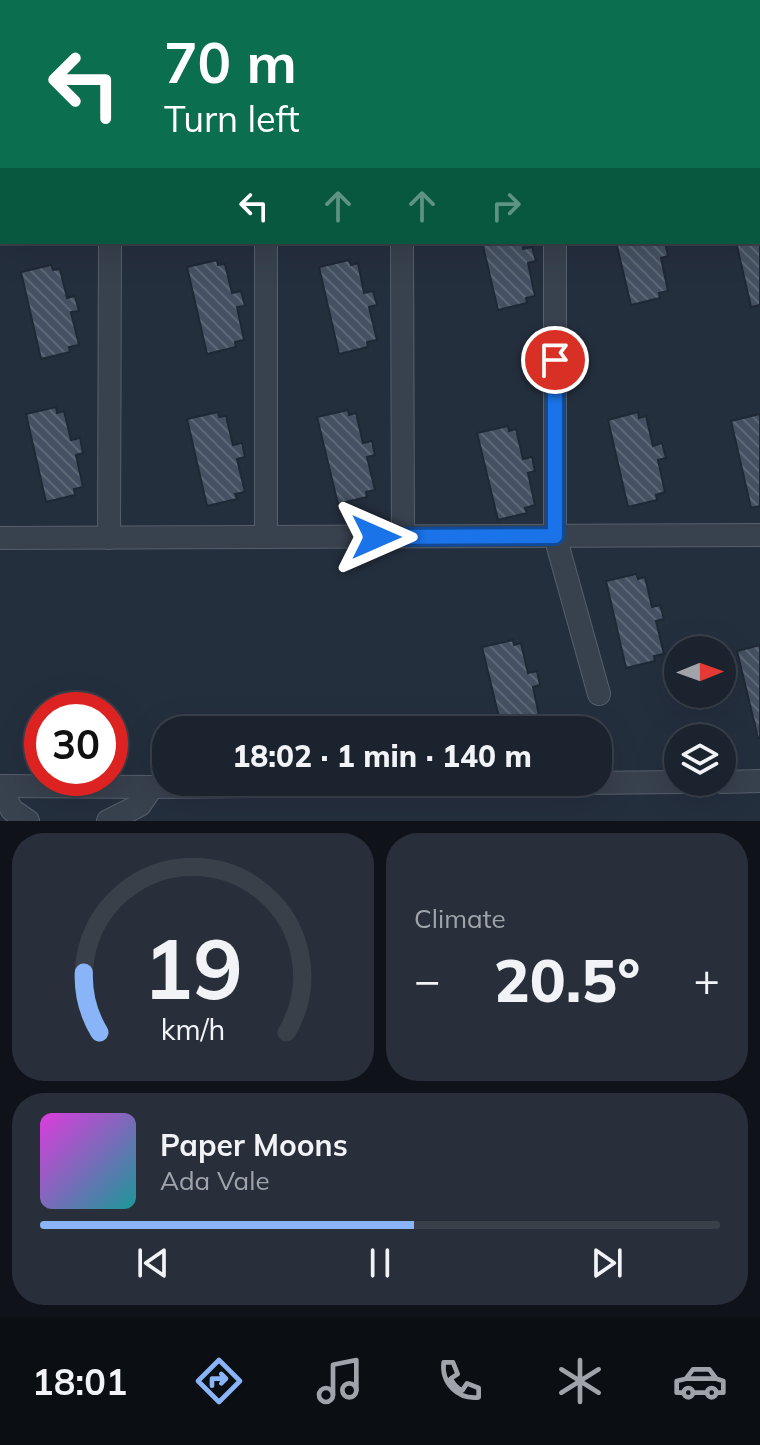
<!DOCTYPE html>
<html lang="en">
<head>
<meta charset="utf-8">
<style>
  :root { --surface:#1b232e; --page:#282f3a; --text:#f1f3f6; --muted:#a0a4aa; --line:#39404a; --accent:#8ab4f8 }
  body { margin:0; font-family:Mulish,sans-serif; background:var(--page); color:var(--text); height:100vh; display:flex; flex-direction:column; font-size:30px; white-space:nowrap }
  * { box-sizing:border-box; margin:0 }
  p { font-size:26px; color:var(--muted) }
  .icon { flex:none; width:44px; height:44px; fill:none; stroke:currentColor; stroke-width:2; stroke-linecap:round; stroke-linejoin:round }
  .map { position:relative; height:821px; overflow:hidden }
  .details { display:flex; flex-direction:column; gap:12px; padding:12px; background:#0f1319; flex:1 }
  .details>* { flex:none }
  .top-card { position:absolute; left:0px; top:0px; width:760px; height:244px; box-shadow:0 8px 32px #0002,0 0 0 2px var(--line); background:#0b6e4f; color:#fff; overflow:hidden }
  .needle { width:52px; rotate:89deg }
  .fabs { position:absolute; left:664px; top:636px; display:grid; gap:16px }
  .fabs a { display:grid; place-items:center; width:72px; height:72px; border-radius:50%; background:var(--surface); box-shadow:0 8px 32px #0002,0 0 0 2px var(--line); font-size:40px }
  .speed { position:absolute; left:24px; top:692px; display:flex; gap:16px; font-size:40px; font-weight:700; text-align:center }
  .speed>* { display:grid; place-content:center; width:104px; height:104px; border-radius:50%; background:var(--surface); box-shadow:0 8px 32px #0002,0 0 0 2px var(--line); line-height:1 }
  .speed .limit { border:12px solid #d22; background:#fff; color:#111 }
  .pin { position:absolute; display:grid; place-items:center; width:68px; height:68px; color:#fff; margin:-34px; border:4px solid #fff; border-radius:50%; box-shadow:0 2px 8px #0007 }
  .me { position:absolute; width:88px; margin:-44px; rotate:90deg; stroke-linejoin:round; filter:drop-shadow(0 0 6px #0008) }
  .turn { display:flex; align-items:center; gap:28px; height:168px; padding:0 32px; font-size:36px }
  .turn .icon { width:104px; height:104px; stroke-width:2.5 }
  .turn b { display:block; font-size:56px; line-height:68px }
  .lanes { display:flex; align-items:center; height:76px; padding:0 32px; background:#0003; justify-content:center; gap:40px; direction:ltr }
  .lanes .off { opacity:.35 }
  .big { font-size:60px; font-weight:800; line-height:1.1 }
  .details .card { flex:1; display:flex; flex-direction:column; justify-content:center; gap:12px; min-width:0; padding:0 28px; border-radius:32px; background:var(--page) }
  .details .dial { align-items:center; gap:0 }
  .dial svg { height:208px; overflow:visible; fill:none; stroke:var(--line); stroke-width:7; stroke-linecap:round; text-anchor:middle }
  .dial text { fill:var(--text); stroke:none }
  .song { display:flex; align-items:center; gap:24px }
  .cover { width:96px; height:96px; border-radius:12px; background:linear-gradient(135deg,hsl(300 70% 55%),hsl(180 70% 35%)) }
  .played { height:8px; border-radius:4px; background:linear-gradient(90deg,var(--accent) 55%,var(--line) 55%) }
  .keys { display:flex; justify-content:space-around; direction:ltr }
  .heat { display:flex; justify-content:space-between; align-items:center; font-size:44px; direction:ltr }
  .details .tiles { flex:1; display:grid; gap:12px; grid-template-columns:1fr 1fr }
  .card:last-child { grid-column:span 2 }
  .trip { position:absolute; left:152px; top:716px; width:460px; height:80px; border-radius:32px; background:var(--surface); box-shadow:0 8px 32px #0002,0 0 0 2px var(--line); font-weight:800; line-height:80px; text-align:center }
  .tabs { display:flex; height:128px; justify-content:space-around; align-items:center; background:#0b0e12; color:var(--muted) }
  .tabs .icon { width:56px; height:56px }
  .tabs .current { color:var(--accent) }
  .tabs b { font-size:36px; color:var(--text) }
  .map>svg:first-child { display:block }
  .building { fill:url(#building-back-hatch); stroke:#1f2835; stroke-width:2 }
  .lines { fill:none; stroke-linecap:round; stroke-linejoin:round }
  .minor-casing { stroke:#565f6c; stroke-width:24 }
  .minor { stroke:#38414e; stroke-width:22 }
  .route-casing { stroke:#114b97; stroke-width:20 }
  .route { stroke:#1a73e8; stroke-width:14 }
</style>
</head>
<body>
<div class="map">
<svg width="760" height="821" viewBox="0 0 760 821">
  <defs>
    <pattern id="building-back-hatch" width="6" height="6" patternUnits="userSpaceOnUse" patternTransform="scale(2)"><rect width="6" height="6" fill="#455162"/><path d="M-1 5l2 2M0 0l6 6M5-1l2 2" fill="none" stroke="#5d6877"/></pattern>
  </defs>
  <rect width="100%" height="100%" fill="#242f3e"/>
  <g class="building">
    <polygon points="760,33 760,120 758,120 758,34"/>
    <polygon points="2,63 2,159 0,159 0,64"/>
    <polygon points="758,213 760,213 760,305 751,307 736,242 758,242"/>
    <polygon points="482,242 522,242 523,249 532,247 536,261 528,263 535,296 526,298 527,303 498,310"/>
    <polygon points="616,242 656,242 656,244 665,242 668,256 661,258 668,291 659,293 660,298 631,305"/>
    <polygon points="217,260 218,265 225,264 232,293 241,291 245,306 237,307 244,340 235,342 236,347 207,354 187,267"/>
    <polygon points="349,260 351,265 358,263 364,293 373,291 377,305 369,307 377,340 367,342 368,347 339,354 319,267"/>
    <polygon points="51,265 53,270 60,269 67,298 75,296 79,311 71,312 79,345 69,347 70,352 41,359 21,272"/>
    <polygon points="56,407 57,413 64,411 71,440 80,438 83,453 76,455 83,487 74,489 75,495 46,502 26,414"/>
    <polygon points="348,410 349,415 356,413 363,443 372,441 375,455 367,457 375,490 366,492 367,497 338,504 317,417"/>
    <polygon points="218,412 219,417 226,416 233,445 242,443 245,457 237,459 245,492 235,494 237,499 207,506 187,419"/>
    <polygon points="638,412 639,418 646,416 653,446 662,443 666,458 658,460 665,492 656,495 657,500 628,507 608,420"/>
    <polygon points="760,414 760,506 751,508 731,421"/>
    <polygon points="508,426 509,431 516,429 523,459 532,457 535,471 528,473 535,505 525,508 527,513 498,520 477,433"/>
    <polygon points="636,574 638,579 645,577 652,607 660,605 664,619 656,621 664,654 654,656 655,661 626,668 606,581"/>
    <polygon points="513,640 514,645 521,643 528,673 537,671 540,685 533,687 540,720 531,722 532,727 520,730 502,730 482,647"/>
    <polygon points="760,645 760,738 758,738 737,651"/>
  </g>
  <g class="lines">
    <g class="minor-casing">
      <g id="minor">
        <polyline points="401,0 401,2"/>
        <polyline points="758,5 760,5"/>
        <polyline points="0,22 2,22"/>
        <polyline points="758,157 760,157"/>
        <polyline points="758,187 760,187"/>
        <polyline points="0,234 2,234"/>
        <polyline points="402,242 403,536"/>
        <polyline points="555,242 555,536 599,694"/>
        <polyline points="266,537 266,242"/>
        <polyline points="0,538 760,535"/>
        <polyline points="109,538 110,242"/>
        <polyline points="722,782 760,781"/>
        <polyline points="0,786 152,787 680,782"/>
        <polyline points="0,789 12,810 28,821"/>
        <polyline points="108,821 140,805 152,787"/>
      </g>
    </g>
    <use href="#minor" class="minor"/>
  </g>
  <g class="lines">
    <g class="route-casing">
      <polyline id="route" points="376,537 555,536 555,360"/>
    </g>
    <use href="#route" class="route"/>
  </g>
</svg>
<div class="fabs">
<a><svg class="needle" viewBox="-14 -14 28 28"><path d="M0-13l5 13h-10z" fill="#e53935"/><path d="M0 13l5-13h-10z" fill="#a0a4aa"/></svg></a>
<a><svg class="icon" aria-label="layers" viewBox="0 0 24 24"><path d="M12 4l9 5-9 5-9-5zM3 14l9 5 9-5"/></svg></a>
</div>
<div class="speed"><div class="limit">30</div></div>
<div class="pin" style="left:555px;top:360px;background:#d93025"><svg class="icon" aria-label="arrive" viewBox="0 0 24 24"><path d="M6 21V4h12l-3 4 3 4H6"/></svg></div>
<svg class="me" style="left:376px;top:537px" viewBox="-20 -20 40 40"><path d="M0-17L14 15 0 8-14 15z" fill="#1a73e8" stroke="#fff" stroke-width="4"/></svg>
<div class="trip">18:02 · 1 min · 140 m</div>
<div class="top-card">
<div class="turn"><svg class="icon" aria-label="left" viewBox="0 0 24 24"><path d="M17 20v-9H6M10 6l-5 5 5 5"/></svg><div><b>70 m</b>Turn left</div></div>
<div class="lanes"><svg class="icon" aria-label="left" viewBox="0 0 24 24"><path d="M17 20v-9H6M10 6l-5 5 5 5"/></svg><svg class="icon off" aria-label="ahead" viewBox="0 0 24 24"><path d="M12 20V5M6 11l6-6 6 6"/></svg><svg class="icon off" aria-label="ahead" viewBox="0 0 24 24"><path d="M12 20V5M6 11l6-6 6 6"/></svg><svg class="icon off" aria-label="right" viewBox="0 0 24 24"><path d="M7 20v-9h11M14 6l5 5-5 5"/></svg></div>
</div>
</div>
<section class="details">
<div class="tiles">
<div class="card dial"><svg viewBox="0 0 100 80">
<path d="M14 69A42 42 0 1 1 86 69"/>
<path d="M14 69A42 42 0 0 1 8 46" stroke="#8ab4f8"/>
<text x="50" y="56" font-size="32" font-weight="700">19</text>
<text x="50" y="72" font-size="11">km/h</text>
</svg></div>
<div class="card"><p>Climate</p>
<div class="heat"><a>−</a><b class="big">20.5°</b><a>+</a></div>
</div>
<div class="card">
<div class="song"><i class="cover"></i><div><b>Paper Moons</b><p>Ada Vale</p></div></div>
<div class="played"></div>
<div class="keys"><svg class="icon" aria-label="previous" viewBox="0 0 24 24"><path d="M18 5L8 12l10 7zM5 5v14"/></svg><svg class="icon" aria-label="pause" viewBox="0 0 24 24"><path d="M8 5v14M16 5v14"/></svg><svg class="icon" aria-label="next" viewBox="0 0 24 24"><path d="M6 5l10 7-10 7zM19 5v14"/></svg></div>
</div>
</div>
</section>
<nav class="tabs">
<b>18:01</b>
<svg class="icon current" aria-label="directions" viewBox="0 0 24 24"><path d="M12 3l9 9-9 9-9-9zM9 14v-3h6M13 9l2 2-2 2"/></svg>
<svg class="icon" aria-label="music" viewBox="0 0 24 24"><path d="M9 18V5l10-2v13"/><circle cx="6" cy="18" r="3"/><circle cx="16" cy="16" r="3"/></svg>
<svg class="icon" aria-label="phone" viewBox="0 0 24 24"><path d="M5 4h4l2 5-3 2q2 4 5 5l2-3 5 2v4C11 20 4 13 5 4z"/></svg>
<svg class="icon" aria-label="climate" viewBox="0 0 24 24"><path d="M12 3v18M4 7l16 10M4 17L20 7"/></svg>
<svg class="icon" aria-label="car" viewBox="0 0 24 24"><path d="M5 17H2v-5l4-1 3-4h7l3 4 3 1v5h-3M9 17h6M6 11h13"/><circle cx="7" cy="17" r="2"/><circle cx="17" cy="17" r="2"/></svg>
</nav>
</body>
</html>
